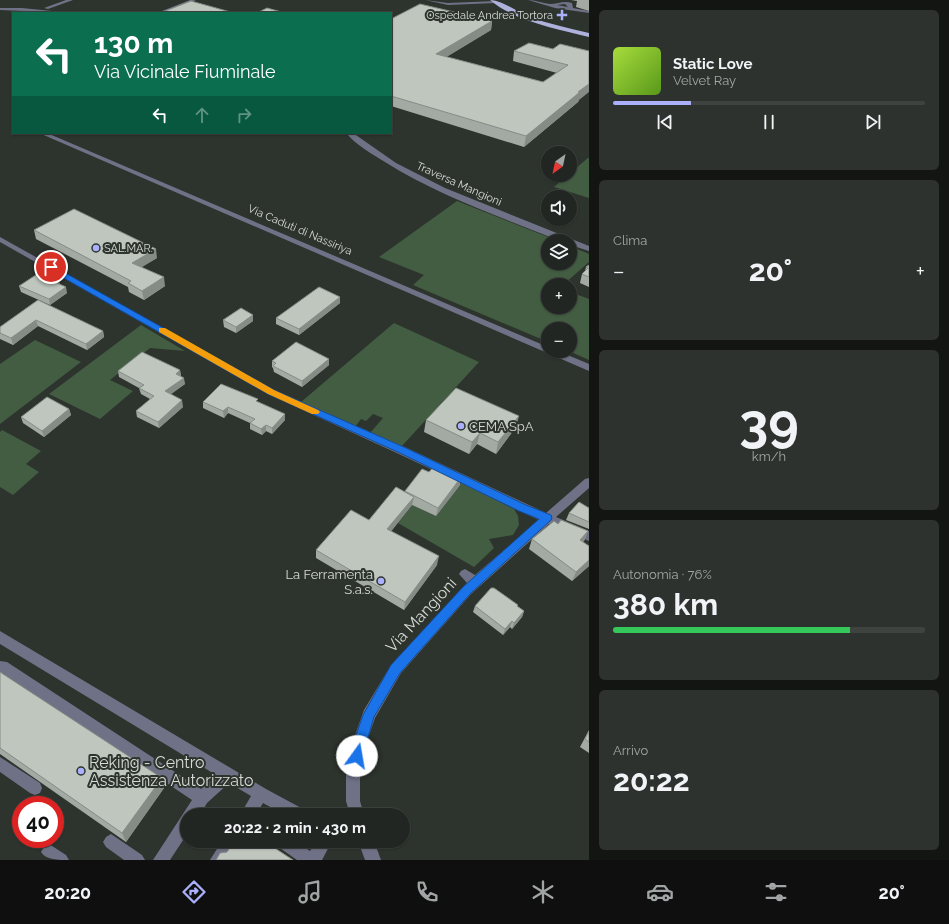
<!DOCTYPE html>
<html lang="it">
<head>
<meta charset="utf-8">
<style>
  :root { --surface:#222622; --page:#2e322f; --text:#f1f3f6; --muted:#a2a5a5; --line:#3f4340; --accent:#aab0fb }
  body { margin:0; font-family:Raleway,sans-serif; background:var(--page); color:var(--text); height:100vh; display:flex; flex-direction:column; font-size:15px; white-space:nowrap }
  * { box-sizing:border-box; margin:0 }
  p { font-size:13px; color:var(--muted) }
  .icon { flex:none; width:22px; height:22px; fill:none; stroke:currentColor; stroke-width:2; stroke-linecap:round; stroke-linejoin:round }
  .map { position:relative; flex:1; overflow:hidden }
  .sheet { display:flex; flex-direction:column; gap:10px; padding:10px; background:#131513; width:360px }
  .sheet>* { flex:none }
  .guide { position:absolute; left:12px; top:12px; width:380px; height:122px; border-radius:0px; box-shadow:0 1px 3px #0004,0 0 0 1px var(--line); background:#0b6e4f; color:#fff; overflow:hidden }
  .needle { width:26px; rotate:213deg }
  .buttons { position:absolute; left:541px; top:146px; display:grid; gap:8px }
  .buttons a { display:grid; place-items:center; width:36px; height:36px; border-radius:50%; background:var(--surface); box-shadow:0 1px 3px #0004,0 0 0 1px var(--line); font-size:20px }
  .speed { position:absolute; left:12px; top:796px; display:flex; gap:8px; font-size:20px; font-weight:700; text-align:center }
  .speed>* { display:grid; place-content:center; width:52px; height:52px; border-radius:50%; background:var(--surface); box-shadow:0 1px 3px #0004,0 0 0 1px var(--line); line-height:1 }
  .speed .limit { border:6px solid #d22; background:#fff; color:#111 }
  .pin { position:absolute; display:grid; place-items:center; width:34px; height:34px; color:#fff; margin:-17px; border:2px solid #fff; border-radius:50%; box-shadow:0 1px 4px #0007 }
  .me { position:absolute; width:44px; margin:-22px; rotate:13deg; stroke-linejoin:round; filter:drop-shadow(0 0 3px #0008) }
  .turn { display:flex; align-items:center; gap:14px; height:84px; padding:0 16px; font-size:18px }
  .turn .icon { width:52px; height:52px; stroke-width:2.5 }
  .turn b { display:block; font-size:28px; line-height:34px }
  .lanes { display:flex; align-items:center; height:38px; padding:0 16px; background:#0003; justify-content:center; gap:20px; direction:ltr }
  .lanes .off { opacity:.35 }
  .big { font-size:30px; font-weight:700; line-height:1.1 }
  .sheet .widget { flex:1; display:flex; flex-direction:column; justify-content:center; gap:6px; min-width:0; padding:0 14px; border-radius:6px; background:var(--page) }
  .sheet .dial { align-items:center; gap:0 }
  .dial b { font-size:52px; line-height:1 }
  .song { display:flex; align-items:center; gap:12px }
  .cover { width:48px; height:48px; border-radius:6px; background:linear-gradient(135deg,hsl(80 70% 55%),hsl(90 70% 35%)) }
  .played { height:4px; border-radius:2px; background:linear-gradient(90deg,var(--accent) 25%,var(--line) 25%) }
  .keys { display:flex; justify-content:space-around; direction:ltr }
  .heat { display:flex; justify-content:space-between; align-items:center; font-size:22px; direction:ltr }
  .charge { height:6px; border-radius:3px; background:linear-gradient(90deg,#34c759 76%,var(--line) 0) }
  .trip { position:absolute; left:180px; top:808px; width:230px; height:40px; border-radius:20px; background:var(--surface); box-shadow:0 1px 3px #0004,0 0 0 1px var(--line); font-weight:700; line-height:40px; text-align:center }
  .tabs { display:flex; height:64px; justify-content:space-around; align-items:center; background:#0e0f0e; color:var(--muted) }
  .tabs .icon { width:28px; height:28px }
  .tabs .active { color:var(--accent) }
  .tabs b { font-size:18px; color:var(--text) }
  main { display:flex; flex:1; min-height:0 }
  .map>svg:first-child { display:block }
  .green { fill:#425d42 }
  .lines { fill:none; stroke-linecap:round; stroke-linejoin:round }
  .minor { fill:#6f7286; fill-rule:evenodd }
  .major { fill:#adb1db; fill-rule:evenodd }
  .wall { fill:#a3aaa3 }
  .shaded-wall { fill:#858b85 }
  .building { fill:#bec6be; stroke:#858b85 }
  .route { fill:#1a73e8; stroke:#114b97 }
  .slow { fill:#f59e0b }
  .poi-dot { fill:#aab0fb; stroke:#2d332d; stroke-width:1.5 }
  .labels { text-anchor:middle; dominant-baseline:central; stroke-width:4; stroke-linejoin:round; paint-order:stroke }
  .far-poi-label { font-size:11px; fill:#d7dbd6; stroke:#2d332d; text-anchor:end }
  .far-street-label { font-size:11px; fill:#d7dbd6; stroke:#2d332d }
  .poi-label { font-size:13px; fill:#d7dbd6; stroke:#2d332d; text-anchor:start }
  .near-street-label { font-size:16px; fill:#d7dbd6; stroke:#2d332d }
  .near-poi-label { font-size:16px; fill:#d7dbd6; stroke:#2d332d; text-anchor:start }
</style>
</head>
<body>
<main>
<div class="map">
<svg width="589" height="860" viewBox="0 0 589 860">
  <rect width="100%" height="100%" fill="#2d332d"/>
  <g class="green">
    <polygon points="588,158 589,158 589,198 554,187 568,175 570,175 570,173"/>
    <polygon points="457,201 558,241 548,241 548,263 570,263 570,246 589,254 589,262 563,285 548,285 548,307 570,307 570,292 589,299 589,360 569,351 570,351 570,329 548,329 548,342 413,285 424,275 379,257"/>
    <polygon points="394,323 479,362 401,447 370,433 383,418 373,414 366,421 361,419 355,427 301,402"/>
    <polygon points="141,325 185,351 150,348 110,380 133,391 100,419 49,394"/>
    <polygon points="35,340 81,362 0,424 0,364"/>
    <polygon points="2,430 41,451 26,464 39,472 13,495 0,487 0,432"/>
    <polygon points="462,482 514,509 518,516 519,525 513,535 489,539 494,548 474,567 398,523 412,505 436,516"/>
  </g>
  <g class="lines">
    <g class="minor">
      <polygon points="66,0 73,0 48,9 44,8"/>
      <polygon points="190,0 196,0 164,13 157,13"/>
      <polygon points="425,0 448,3 496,1 498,2 496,3 448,5"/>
      <path d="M 528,0 C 535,0 542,3 550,4 C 558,4 564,0 572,3 L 573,8 L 589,11 L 589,13 L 555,8 ZM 565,4 L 568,7 L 557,5 Z"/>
      <polygon points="0,8 22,8 72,13 0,10"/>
      <polygon points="39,133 47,133 548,347 548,351 558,351 589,364 589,371"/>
      <path d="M 346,133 L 353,133 L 396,163 L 445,188 L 589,246 L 589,251 L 570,245 L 570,241 L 560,241 C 501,217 439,196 385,162 C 372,154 356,145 346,133 Z"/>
      <polygon points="0,237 274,390 407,448 546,513 585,479 589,478 589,488 556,517 589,531 589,541 549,524 471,594 401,673 375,718 367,741 360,772 360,801 364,815 350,815 346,801 346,772 353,741 364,710 391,665 467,583 459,574 461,571 465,569 475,575 539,520 399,454 268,394 0,242"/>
      <polygon points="0,631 266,789 305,810 307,815 285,815 263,803 256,815 240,815 251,796 229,783 207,803 200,815 187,815 187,834 170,860 153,860 192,800 2,673 0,674 0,661 7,662 201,789 216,775 0,644"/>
      <polygon points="0,757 40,783 42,788 40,793 35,795 30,793 0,772"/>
      <polygon points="111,834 142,855 145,860 124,860 106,847 103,842 106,837"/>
      <polygon points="222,841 239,841 227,860 210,860"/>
      <polygon points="274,841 295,841 310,851 316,841 332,841 322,860 297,860 277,846"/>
      <polygon points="358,841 374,841 381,860 365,860"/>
      <path d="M 49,844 L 66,855 L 69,860 C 58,860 46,860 41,852 L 44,847 Z"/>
    </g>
    <path class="major" d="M 490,0 C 501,0 518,12 529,17 C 549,24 569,28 589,33 L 589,37 C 558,29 514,21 490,0 Z"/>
  </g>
  <g class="wall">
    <polygon points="571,0 589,0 589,11 576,7 577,1"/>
    <polygon points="391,19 492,21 491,30 446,57 543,82 557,73 513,61 514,51 553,49 560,44 579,100 578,102 524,147 391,106"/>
    <polygon points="34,230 157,258 141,267 165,286 144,300 129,292 128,287 36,239"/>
    <polygon points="589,265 589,287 580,283 582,274 585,271 586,267"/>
    <polygon points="58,281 59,282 60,284 67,293 50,305 21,292 19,286"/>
    <polygon points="340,297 340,303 299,335 276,324 276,318"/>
    <polygon points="38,300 103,331 104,337 87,350 38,326 13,345 0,339 0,327"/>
    <polygon points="223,320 253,321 236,333 224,327"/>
    <polygon points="272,361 329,365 302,387 274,372 273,368 272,367"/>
    <polygon points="180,370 181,376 185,384 170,394 183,407 159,428 137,417 136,411 150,399 141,394 139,388 119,377 118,371"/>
    <polygon points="203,402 258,402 285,420 272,434 266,431 262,435 250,429 250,423 228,413 224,418 203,408"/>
    <polygon points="69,409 71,415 44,437 23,423 21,417"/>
    <polygon points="426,420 516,427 496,454 477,444 469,454 424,432"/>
    <polygon points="429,472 460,485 436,516 412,505 391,531 437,565 404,610 316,558 316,550 369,520"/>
    <polygon points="589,508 589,529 566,520 569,513"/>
    <polygon points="558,524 588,531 584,541 583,542 589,546 589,566 572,581 529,549 532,539"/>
    <polygon points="475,606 517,606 524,611 522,617 512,629 510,627 503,635 473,612"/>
    <polygon points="0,672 164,788 126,842 0,754"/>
    <polygon points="589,730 589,753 580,747"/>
  </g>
  <g class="shaded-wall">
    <polygon points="492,21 491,30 435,64 436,54"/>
    <polygon points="589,84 589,92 579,100 578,102 524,147 526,136 578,92"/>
    <polygon points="156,249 157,258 134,272 132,263"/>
    <polygon points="57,277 58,283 59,282 61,288 53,279"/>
    <polygon points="164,277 165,286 144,300 142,291"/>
    <polygon points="66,287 67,293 50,305 49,299"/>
    <polygon points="340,297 340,303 299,335 299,329"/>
    <polygon points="253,315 253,321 236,333 236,327"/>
    <polygon points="36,320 38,326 13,345 11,338"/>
    <polygon points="103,331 104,337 87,350 86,344"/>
    <polygon points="329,359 329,365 302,387 302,381"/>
    <polygon points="180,370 181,377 176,374"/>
    <polygon points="184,378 185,384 166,398 165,391"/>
    <polygon points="182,400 183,407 159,428 158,422"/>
    <polygon points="228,407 228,413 224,418 223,411"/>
    <polygon points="69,409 71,415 44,437 42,431"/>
    <polygon points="285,414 285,420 272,434 272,428"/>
    <polygon points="519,416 516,427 496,454 498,442"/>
    <polygon points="266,425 266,431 262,435 261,429"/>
    <polygon points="480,433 477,444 469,454 472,442"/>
    <polygon points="462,476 460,485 436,516 438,508"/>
    <polygon points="414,497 412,505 386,538 387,529"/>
    <polygon points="588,531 584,541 576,549 580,540"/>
    <polygon points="439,556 437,565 404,610 405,602"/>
    <polygon points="589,560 589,566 572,581 576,572"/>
    <polygon points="524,611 522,617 512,629 514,623"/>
    <polygon points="512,621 510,627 503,635 505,629"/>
    <polygon points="162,778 164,788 126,842 122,833"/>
  </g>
  <g class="building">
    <polygon points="191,1 234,13 160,13"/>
    <polygon points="420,4 492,21 436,54 543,82 568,65 514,51 529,43 553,49 560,44 589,51 589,84 578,92 580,92 526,136 391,96 391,19"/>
    <polygon points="267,8 285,13 257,13"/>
    <polygon points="74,209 156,249 132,263 164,277 142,291 128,283 131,281 34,230"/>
    <polygon points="589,265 589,277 582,274 588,268 586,267"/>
    <polygon points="42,271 57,277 53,279 59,282 57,283 66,287 49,299 19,286"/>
    <polygon points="319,287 340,297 299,329 276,318"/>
    <polygon points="38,300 103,331 86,344 36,320 11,338 0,333 0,327"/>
    <polygon points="241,308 253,315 236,327 223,320"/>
    <polygon points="296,342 329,359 302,381 273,366 276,363 272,361"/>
    <polygon points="142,352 180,370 176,374 184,378 165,391 182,400 158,422 136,411 154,396 139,388 144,385 118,371"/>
    <polygon points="221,384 258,399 256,401 285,414 272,428 266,425 261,429 250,423 255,419 228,407 223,411 203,402"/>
    <polygon points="456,388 519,416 498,442 480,433 472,442 426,420"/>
    <polygon points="47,397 69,409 42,431 21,417"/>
    <polygon points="436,464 462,476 438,508 405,491 422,469 429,472"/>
    <polygon points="396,487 414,497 387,529 439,556 405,602 316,550 351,510 369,520"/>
    <polygon points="579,502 589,508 589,522 569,513"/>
    <polygon points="561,520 588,531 580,540 589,546 589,560 576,572 532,539 554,521 558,524"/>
    <polygon points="491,588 494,588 518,605 517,606 524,611 514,623 512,621 505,629 475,606"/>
    <polygon points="0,672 162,778 122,833 0,748"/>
    <polygon points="589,731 589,742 585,739"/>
    <polygon points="234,841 264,841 293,860 216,860 220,853 227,852"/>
  </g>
  <polygon class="route" points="51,265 274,390 406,448 526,505 551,515 552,518 551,520 471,593 400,673 374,717 361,761 357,763 352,761 350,756 354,741 363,715 391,665 463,587 539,519 519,511 400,453 268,394 48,269 47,267"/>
  <polygon class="slow" points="159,328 165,328 274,390 318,410 320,412 318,414 312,414 268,394 159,332"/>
  <g class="poi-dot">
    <path d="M560 9h4v4h4v4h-4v4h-4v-4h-4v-4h4z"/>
    <circle cx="96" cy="248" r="4"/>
    <circle cx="461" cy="426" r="4"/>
    <circle cx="381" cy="581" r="4"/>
    <circle cx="81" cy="771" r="4"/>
  </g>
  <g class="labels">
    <g class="far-poi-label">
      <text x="553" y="15">Ospedale Andrea Tortora</text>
      <text x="104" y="248" text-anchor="start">SAL.MAR.</text>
    </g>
    <g class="far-street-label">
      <text transform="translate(459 184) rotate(24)">Traversa Mangioni</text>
      <text transform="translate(300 230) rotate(23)">Via Caduti di Nassiriya</text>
    </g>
    <g class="poi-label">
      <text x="469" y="426">CEMA SpA</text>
      <text x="373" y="574" text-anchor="end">La Ferramenta<tspan x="373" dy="15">S.a.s.</tspan></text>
    </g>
    <g class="near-street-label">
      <text transform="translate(421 615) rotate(-47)">Via Mangioni</text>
    </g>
    <g class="near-poi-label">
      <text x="89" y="762">Reking - Centro<tspan x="89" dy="18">Assistenza Autorizzato</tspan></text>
    </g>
  </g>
</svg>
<div class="buttons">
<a><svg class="needle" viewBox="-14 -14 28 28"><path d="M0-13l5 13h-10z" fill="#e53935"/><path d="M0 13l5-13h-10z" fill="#a2a5a5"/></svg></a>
<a><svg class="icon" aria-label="sound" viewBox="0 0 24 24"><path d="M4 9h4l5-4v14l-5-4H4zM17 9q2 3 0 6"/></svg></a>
<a><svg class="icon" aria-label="layers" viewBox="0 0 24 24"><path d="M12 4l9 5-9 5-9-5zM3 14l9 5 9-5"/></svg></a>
<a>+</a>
<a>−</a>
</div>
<div class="speed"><div class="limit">40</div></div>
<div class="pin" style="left:51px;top:267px;background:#d93025"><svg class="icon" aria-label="arrive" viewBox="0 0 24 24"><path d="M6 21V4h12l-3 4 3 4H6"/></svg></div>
<svg class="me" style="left:357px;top:756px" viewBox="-20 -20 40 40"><circle r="19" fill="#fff"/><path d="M0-13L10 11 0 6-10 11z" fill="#1a73e8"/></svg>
<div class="trip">20:22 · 2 min · 430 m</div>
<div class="guide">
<div class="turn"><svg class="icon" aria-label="left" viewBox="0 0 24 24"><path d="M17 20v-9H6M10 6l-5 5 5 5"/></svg><div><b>130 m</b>Via Vicinale Fiuminale</div></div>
<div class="lanes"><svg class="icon" aria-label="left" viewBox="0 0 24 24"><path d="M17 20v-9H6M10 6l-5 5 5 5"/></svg><svg class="icon off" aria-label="ahead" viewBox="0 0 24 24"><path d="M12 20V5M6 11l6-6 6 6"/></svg><svg class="icon off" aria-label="right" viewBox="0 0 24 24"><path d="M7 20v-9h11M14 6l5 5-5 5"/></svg></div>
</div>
</div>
<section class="sheet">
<div class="widget">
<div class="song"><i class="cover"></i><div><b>Static Love</b><p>Velvet Ray</p></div></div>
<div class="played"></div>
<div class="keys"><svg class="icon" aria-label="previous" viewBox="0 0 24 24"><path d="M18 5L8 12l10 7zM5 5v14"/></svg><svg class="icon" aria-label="pause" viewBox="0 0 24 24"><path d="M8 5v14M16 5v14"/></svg><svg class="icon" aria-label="next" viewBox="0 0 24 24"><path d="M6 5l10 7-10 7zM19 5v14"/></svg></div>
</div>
<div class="widget"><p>Clima</p>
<div class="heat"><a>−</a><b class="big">20°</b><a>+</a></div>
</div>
<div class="widget dial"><b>39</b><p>km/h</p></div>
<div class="widget"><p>Autonomia · 76%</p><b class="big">380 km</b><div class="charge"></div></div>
<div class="widget"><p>Arrivo</p><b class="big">20:22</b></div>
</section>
</main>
<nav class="tabs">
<b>20:20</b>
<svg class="icon active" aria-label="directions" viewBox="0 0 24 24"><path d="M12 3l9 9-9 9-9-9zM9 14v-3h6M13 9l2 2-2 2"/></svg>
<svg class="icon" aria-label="music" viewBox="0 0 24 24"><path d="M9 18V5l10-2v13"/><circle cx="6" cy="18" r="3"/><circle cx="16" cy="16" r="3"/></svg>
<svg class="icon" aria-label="phone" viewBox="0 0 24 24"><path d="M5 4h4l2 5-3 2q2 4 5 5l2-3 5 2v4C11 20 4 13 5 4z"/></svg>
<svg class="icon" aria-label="climate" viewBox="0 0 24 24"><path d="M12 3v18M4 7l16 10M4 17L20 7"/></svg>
<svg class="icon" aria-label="car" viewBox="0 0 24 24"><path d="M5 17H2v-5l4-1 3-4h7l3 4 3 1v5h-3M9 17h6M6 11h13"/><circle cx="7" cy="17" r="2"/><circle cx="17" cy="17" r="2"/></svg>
<svg class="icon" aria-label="filters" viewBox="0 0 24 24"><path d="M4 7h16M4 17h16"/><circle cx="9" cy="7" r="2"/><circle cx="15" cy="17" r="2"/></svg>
<b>20°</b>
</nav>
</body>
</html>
